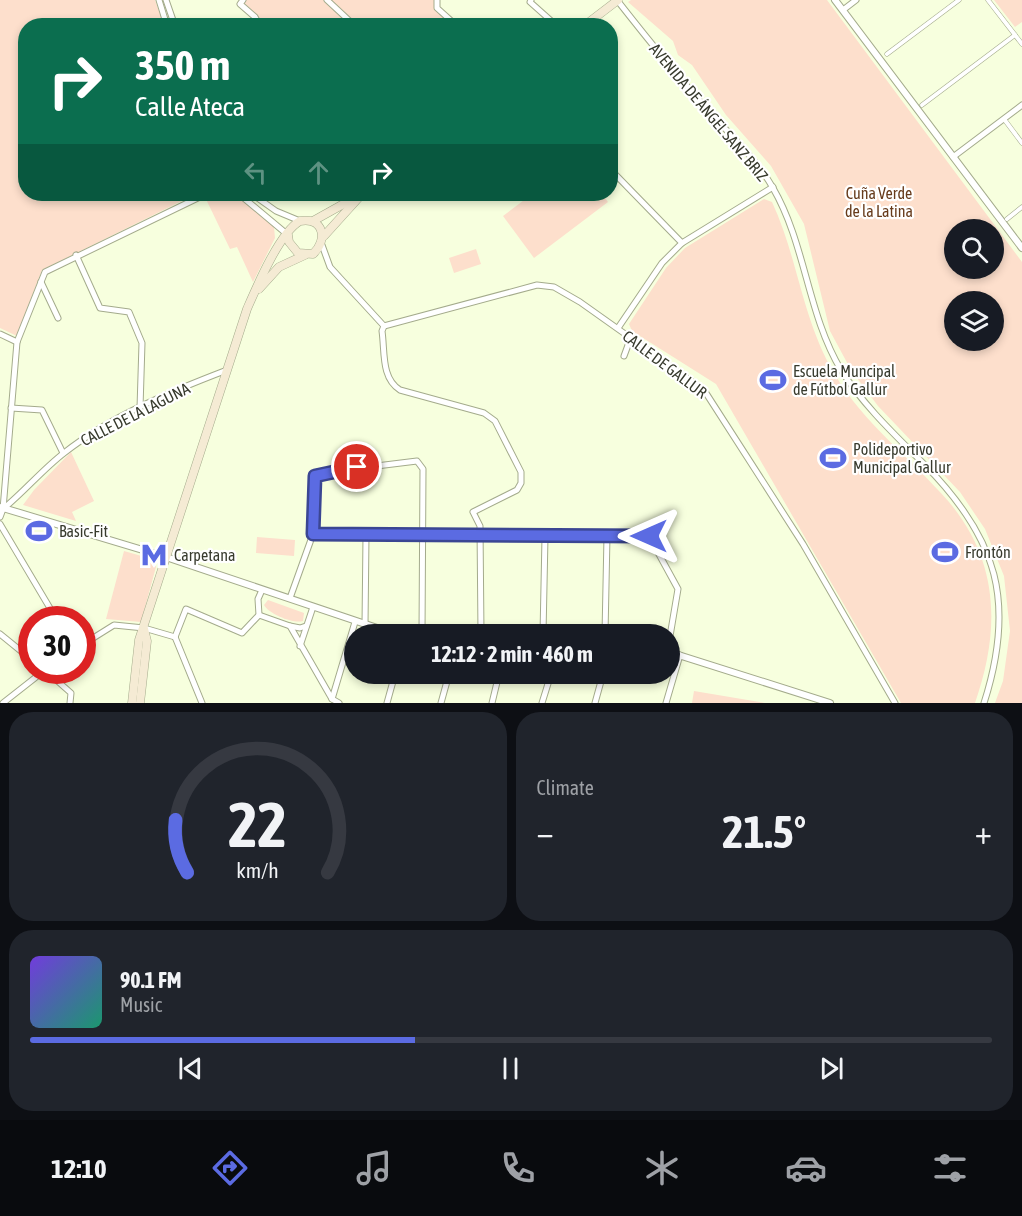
<!DOCTYPE html>
<html lang="en">
<head>
<meta charset="utf-8">
<style>
  :root { --surface:#171b24; --page:#20242c; --text:#f1f3f6; --muted:#9ea1a6; --line:#363941; --accent:#5b6be2 }
  body { margin:0; font-family:"Asap Condensed",sans-serif; background:var(--page); color:var(--text); height:100vh; display:flex; flex-direction:column; font-size:22px; white-space:nowrap }
  * { box-sizing:border-box; margin:0 }
  p { font-size:20px; color:var(--muted) }
  .icon { flex:none; width:33px; height:33px; fill:none; stroke:currentColor; stroke-width:2; stroke-linecap:round; stroke-linejoin:round }
  .map { position:relative; height:703px; overflow:hidden }
  .side { display:flex; flex-direction:column; gap:9px; padding:9px; background:#0d0f14; flex:1 }
  .side>* { flex:none }
  .top-card { position:absolute; left:18px; top:18px; width:600px; height:183px; border-radius:24px; box-shadow:0 3px 9px #0003; background:#0b6e4f; color:#fff; overflow:hidden }
  .tools { position:absolute; left:944px; top:219px; display:grid; gap:12px }
  .tools a { display:grid; place-items:center; width:60px; height:60px; border-radius:50%; background:var(--surface); box-shadow:0 3px 9px #0003; font-size:30px }
  .speed { position:absolute; left:18px; top:606px; display:flex; gap:12px; font-size:30px; font-weight:700; text-align:center }
  .speed>* { display:grid; place-content:center; width:78px; height:78px; border-radius:50%; background:var(--surface); box-shadow:0 3px 9px #0003; line-height:1 }
  .speed .limit { border:9px solid #d22; background:#fff; color:#111 }
  .pin { position:absolute; display:grid; place-items:center; width:51px; height:51px; color:#fff; margin:-26px; border:3px solid #fff; border-radius:50%; box-shadow:0 2px 6px #0007 }
  .me { position:absolute; width:66px; margin:-33px; rotate:270deg; stroke-linejoin:round; filter:drop-shadow(0 0 4px #0008) }
  .turn { display:flex; align-items:center; gap:21px; height:126px; padding:0 18px; font-size:27px }
  .turn .icon { width:78px; height:78px; stroke-width:2.5 }
  .turn b { display:block; font-size:42px; line-height:51px }
  .lanes { display:flex; align-items:center; height:57px; padding:0 18px; background:#0003; justify-content:center; gap:30px; direction:ltr }
  .lanes .off { opacity:.35 }
  .big { font-size:45px; font-weight:700; line-height:1.1 }
  .side .widget { flex:1; display:flex; flex-direction:column; justify-content:center; gap:9px; min-width:0; padding:0 21px; border-radius:24px; background:var(--page) }
  .side .dial { align-items:center; gap:0 }
  .dial svg { height:156px; overflow:visible; fill:none; stroke:var(--line); stroke-width:7; stroke-linecap:round; text-anchor:middle }
  .dial text { fill:var(--text); stroke:none }
  .song { display:flex; align-items:center; gap:18px }
  .cover { width:72px; height:72px; border-radius:9px; background:linear-gradient(135deg,hsl(260 70% 55%),hsl(160 70% 35%)) }
  .played { height:6px; border-radius:3px; background:linear-gradient(90deg,var(--accent) 40%,var(--line) 40%) }
  .keys { display:flex; justify-content:space-around; direction:ltr }
  .heat { display:flex; justify-content:space-between; align-items:center; font-size:33px; direction:ltr }
  .side .tiles { flex:1; display:grid; gap:9px; grid-template-columns:1fr 1fr }
  .widget:last-child { grid-column:span 2 }
  .trip { position:absolute; left:344px; top:624px; width:336px; height:60px; border-radius:30px; background:var(--surface); box-shadow:0 3px 9px #0003; font-weight:700; line-height:60px; text-align:center }
  .tab-bar { display:flex; height:96px; justify-content:space-around; align-items:center; background:#090b0e; color:var(--muted) }
  .tab-bar .icon { width:42px; height:42px }
  .tab-bar .active { color:var(--accent) }
  .tab-bar b { font-size:27px; color:var(--text) }
  .map>svg:first-child { display:block }
  .green { fill:#fddfcc; fill-rule:evenodd }
  .lines { fill:none; stroke-linecap:round; stroke-linejoin:round }
  .pedestrian-casing { stroke:#a4ab8c; stroke-width:5 }
  .minor-casing { stroke:#a4ab8c; stroke-width:7 }
  .tertiary-casing { stroke:#a4ab8c; stroke-width:8 }
  .secondary-casing { stroke:#a4ab8c; stroke-width:9 }
  .pedestrian { stroke:#fff; stroke-width:4 }
  .minor { stroke:#fff; stroke-width:5 }
  .tertiary { stroke:#fff; stroke-width:6 }
  .secondary { stroke:#f5ebd4; stroke-width:8 }
  .route-casing { stroke:#3b4693; stroke-width:15 }
  .route { stroke:#5b6be2; stroke-width:10 }
  .labels { text-anchor:middle; dominant-baseline:central; stroke-width:4.5; stroke-linejoin:round; paint-order:stroke }
  .street-label { font-size:16px; fill:#383b2e; stroke:#fff }
  .park-label { font-size:16px; fill:#673b1b; stroke:#fff }
  .poi-label { font-size:16px; fill:#383b2e; stroke:#fff; text-anchor:start }
</style>
</head>
<body>
<div class="map">
<svg width="1022" height="703" viewBox="0 0 1022 703">
  <rect width="100%" height="100%" fill="#f7ffde"/>
  <g class="green">
    <polygon points="0,0 155,0 164,25 26,26 26,194 196,194 42,270 17,336 0,328"/>
    <polygon points="243,0 437,0 437,8 457,25 260,25 240,4"/>
    <path d="M 631,0 L 827,0 L 1022,262 L 1022,703 L 995,703 L 1003,681 L 1010,631 L 1004,576 L 985,529 L 960,492 L 878,406 L 851,370 L 830,331 L 804,224 L 771,166 L 726,115 L 692,65 L 678,55 L 673,41 L 628,2 ZM 954,230 L 993,230 L 993,268 L 954,268 ZM 954,302 L 993,302 L 993,340 L 954,340 Z"/>
    <polygon points="994,0 1022,0 1022,22 1015,27"/>
    <polygon points="235,194 274,227 275,238 253,282 237,247 230,249 204,195"/>
    <polygon points="532,194 602,194 608,202 534,258 503,216"/>
    <path d="M 764,199 L 772,202 C 798,258 802,319 834,373 C 863,423 911,458 949,502 C 1000,563 1000,631 975,703 L 901,703 L 716,384 L 632,331 L 629,324 L 666,268 L 685,248 Z"/>
    <polygon points="476,249 481,264 454,273 449,258"/>
    <polygon points="71,452 94,501 72,512 76,521 23,505 34,490"/>
    <polygon points="257,537 295,540 294,556 256,553"/>
    <polygon points="124,551 152,559 156,567 141,622 106,619"/>
    <path d="M 268,600 L 304,613 L 303,621 C 293,624 269,614 264,605 Z"/>
    <polygon points="694,691 765,703 692,703"/>
  </g>
  <g class="lines">
    <g class="pedestrian-casing">
      <g id="pedestrian">
        <polyline points="988,0 1022,44"/>
        <polyline points="887,54 959,0"/>
        <polyline points="922,105 1015,35"/>
        <polyline points="1004,119 1022,143"/>
        <polyline points="1007,219 1022,207"/>
      </g>
    </g>
    <g class="minor-casing">
      <g id="minor">
        <polyline points="159,0 167,26"/>
        <polyline points="166,0 175,26"/>
        <polyline points="243,0 240,4 255,17 260,26"/>
        <polyline points="327,0 355,26"/>
        <polyline points="437,0 437,8 457,26"/>
        <polyline points="531,0 530,2 557,26"/>
        <path d="M 617,0 C 646,37 675,73 706,108 C 729,134 756,158 773,188 C 806,245 807,313 841,370 C 864,406 895,435 925,465 C 998,539 1016,603 984,703"/>
        <polyline points="843,10 856,0"/>
        <polyline points="953,157 1022,105"/>
        <polyline points="610,169 682,243 662,263 618,328"/>
        <polyline points="239,194 288,235"/>
        <polyline points="252,194 276,211 300,221"/>
        <polyline points="682,243 773,187"/>
        <polyline points="322,245 330,267 384,326 537,285 554,287 580,302 704,390 803,544 895,703"/>
        <polyline points="76,255 100,308 129,312 142,343 140,408"/>
        <polyline points="41,282 58,318"/>
        <path d="M 384,326 L 382,331 C 385,352 381,378 400,390 L 484,413 L 495,421 L 521,472 L 521,483 L 517,490 L 473,512 L 480,526 L 481,634"/>
        <polyline points="0,334 17,342"/>
        <polyline points="624,356 631,337"/>
        <polyline points="11,408 42,410 63,453"/>
        <polyline points="3,509 17,342 45,272 206,194"/>
        <path d="M 0,517 L 3,509 C 25,491 42,470 64,453 C 111,416 172,391 227,370"/>
        <polyline points="0,524 57,620"/>
        <polyline points="313,534 649,536 678,589 669,642"/>
        <polyline points="290,598 313,534 315,476 320,473 417,461 423,469 422,634"/>
        <polyline points="259,615 290,626 332,699 339,703"/>
        <polyline points="365,625 366,536"/>
        <polyline points="290,626 300,628 306,626"/>
        <polyline points="0,634 32,660"/>
        <polyline points="543,634 545,537"/>
        <polyline points="605,634 607,536"/>
        <polyline points="175,637 186,609 242,633 259,615 258,599 262,590"/>
        <polyline points="175,637 202,703"/>
        <polyline points="82,645 114,625 144,628 175,637"/>
        <polyline points="300,646 313,607"/>
        <polyline points="45,670 71,693 70,703"/>
        <polyline points="332,699 355,622"/>
        <polyline points="3,703 45,670"/>
        <polyline points="387,703 395,674"/>
        <polyline points="441,703 449,674"/>
        <polyline points="492,703 499,674"/>
        <polyline points="542,703 551,674"/>
        <polyline points="595,703 603,674"/>
        <polyline points="666,703 680,655"/>
      </g>
    </g>
    <g class="tertiary-casing">
      <g id="tertiary">
        <polyline points="835,0 1022,248"/>
        <polyline points="0,507 166,557 395,634"/>
        <polyline points="488,634 535,634"/>
        <polyline points="669,652 830,703"/>
      </g>
    </g>
    <g class="secondary-casing">
      <g id="secondary">
        <polyline points="584,26 618,0"/>
        <polyline points="313,221 356,197"/>
        <polyline points="324,236 362,194"/>
        <polyline points="259,289 279,267 305,255"/>
        <path d="M 132,703 L 139,640 L 247,309 C 257,286 280,232 300,221 C 324,217 328,240 313,254 L 298,253 L 289,242 L 288,235"/>
        <polyline points="140,703 147,641 144,629"/>
      </g>
    </g>
    <use href="#pedestrian" class="pedestrian"/>
    <use href="#minor" class="minor"/>
    <use href="#tertiary" class="tertiary"/>
    <use href="#secondary" class="secondary"/>
  </g>
  <g class="lines">
    <g class="route-casing">
      <polyline id="route" points="357,467 315,476 313,534 649,536"/>
    </g>
    <use href="#route" class="route"/>
  </g>
  <defs>
    <g id="stadium-bare" transform="scale(2.07)"><path d="M0-5a6.5 5 0 1 0 0 10a6.5 5 0 1 0 0-10ZM-3.5-1.8h7v3.6h-7Z" fill="#5b6be2" stroke="#fff" stroke-width="2.5" paint-order="stroke"/></g>
    <g id="metro-bare" transform="scale(2.07)"><path d="M-5.5 5V-5H-3L0 0L3-5H5.5V5H3V-.5L0 4L-3-.5V5Z" fill="#5b6be2" stroke="#fff" stroke-width="2.5" paint-order="stroke"/></g>
  </defs>
  <g fill-rule="evenodd">
    <use href="#stadium-bare" x="773" y="380"/>
    <use href="#stadium-bare" x="833" y="458"/>
    <use href="#stadium-bare" x="39" y="531"/>
    <use href="#stadium-bare" x="945" y="552"/>
    <use href="#metro-bare" x="154" y="555"/>
  </g>
  <g class="labels">
    <g class="street-label">
      <text transform="translate(709 112) rotate(50)">AVENIDA DE ÁNGEL SANZ BRIZ</text>
      <text transform="translate(665 364) rotate(37)">CALLE DE GALLUR</text>
      <text transform="translate(135 414) rotate(-27)">CALLE DE LA LAGUNA</text>
    </g>
    <g class="park-label">
      <text x="879" y="193">Cuña Verde<tspan x="879" dy="18">de la Latina</tspan></text>
    </g>
    <g class="poi-label">
      <text x="793" y="371">Escuela Muncipal<tspan x="793" dy="18">de Fútbol Gallur</tspan></text>
      <text x="853" y="449">Polideportivo<tspan x="853" dy="18">Municipal Gallur</tspan></text>
      <text x="59" y="531">Basic-Fit</text>
      <text x="965" y="552">Frontón</text>
      <text x="174" y="555">Carpetana</text>
    </g>
  </g>
</svg>
<div class="tools">
<a><svg class="icon" aria-label="search" viewBox="0 0 24 24"><circle cx="10" cy="10" r="6"/><path d="M15 15l6 6"/></svg></a>
<a><svg class="icon" aria-label="layers" viewBox="0 0 24 24"><path d="M12 4l9 5-9 5-9-5zM3 14l9 5 9-5"/></svg></a>
</div>
<div class="speed"><div class="limit">30</div></div>
<div class="pin" style="left:357px;top:467px;background:#d93025"><svg class="icon" aria-label="arrive" viewBox="0 0 24 24"><path d="M6 21V4h12l-3 4 3 4H6"/></svg></div>
<svg class="me" style="left:649px;top:536px" viewBox="-20 -20 40 40"><path d="M0-17L14 15 0 8-14 15z" fill="#5b6be2" stroke="#fff" stroke-width="4"/></svg>
<div class="trip">12:12 · 2 min · 460 m</div>
<div class="top-card">
<div class="turn"><svg class="icon" aria-label="right" viewBox="0 0 24 24"><path d="M7 20v-9h11M14 6l5 5-5 5"/></svg><div><b>350 m</b>Calle Ateca</div></div>
<div class="lanes"><svg class="icon off" aria-label="left" viewBox="0 0 24 24"><path d="M17 20v-9H6M10 6l-5 5 5 5"/></svg><svg class="icon off" aria-label="ahead" viewBox="0 0 24 24"><path d="M12 20V5M6 11l6-6 6 6"/></svg><svg class="icon" aria-label="right" viewBox="0 0 24 24"><path d="M7 20v-9h11M14 6l5 5-5 5"/></svg></div>
</div>
</div>
<section class="side">
<div class="tiles">
<div class="widget dial"><svg viewBox="0 0 100 80">
<path d="M14 69A42 42 0 1 1 86 69"/>
<path d="M14 69A42 42 0 0 1 8 42" stroke="#5b6be2"/>
<text x="50" y="56" font-size="32" font-weight="700">22</text>
<text x="50" y="72" font-size="11">km/h</text>
</svg></div>
<div class="widget"><p>Climate</p>
<div class="heat"><a>−</a><b class="big">21.5°</b><a>+</a></div>
</div>
<div class="widget">
<div class="song"><i class="cover"></i><div><b>90.1 FM</b><p>Music</p></div></div>
<div class="played"></div>
<div class="keys"><svg class="icon" aria-label="previous" viewBox="0 0 24 24"><path d="M18 5L8 12l10 7zM5 5v14"/></svg><svg class="icon" aria-label="pause" viewBox="0 0 24 24"><path d="M8 5v14M16 5v14"/></svg><svg class="icon" aria-label="next" viewBox="0 0 24 24"><path d="M6 5l10 7-10 7zM19 5v14"/></svg></div>
</div>
</div>
</section>
<nav class="tab-bar">
<b>12:10</b>
<svg class="icon active" aria-label="directions" viewBox="0 0 24 24"><path d="M12 3l9 9-9 9-9-9zM9 14v-3h6M13 9l2 2-2 2"/></svg>
<svg class="icon" aria-label="music" viewBox="0 0 24 24"><path d="M9 18V5l10-2v13"/><circle cx="6" cy="18" r="3"/><circle cx="16" cy="16" r="3"/></svg>
<svg class="icon" aria-label="phone" viewBox="0 0 24 24"><path d="M5 4h4l2 5-3 2q2 4 5 5l2-3 5 2v4C11 20 4 13 5 4z"/></svg>
<svg class="icon" aria-label="climate" viewBox="0 0 24 24"><path d="M12 3v18M4 7l16 10M4 17L20 7"/></svg>
<svg class="icon" aria-label="car" viewBox="0 0 24 24"><path d="M5 17H2v-5l4-1 3-4h7l3 4 3 1v5h-3M9 17h6M6 11h13"/><circle cx="7" cy="17" r="2"/><circle cx="17" cy="17" r="2"/></svg>
<svg class="icon" aria-label="filters" viewBox="0 0 24 24"><path d="M4 7h16M4 17h16"/><circle cx="9" cy="7" r="2"/><circle cx="15" cy="17" r="2"/></svg>
</nav>
</body>
</html>
